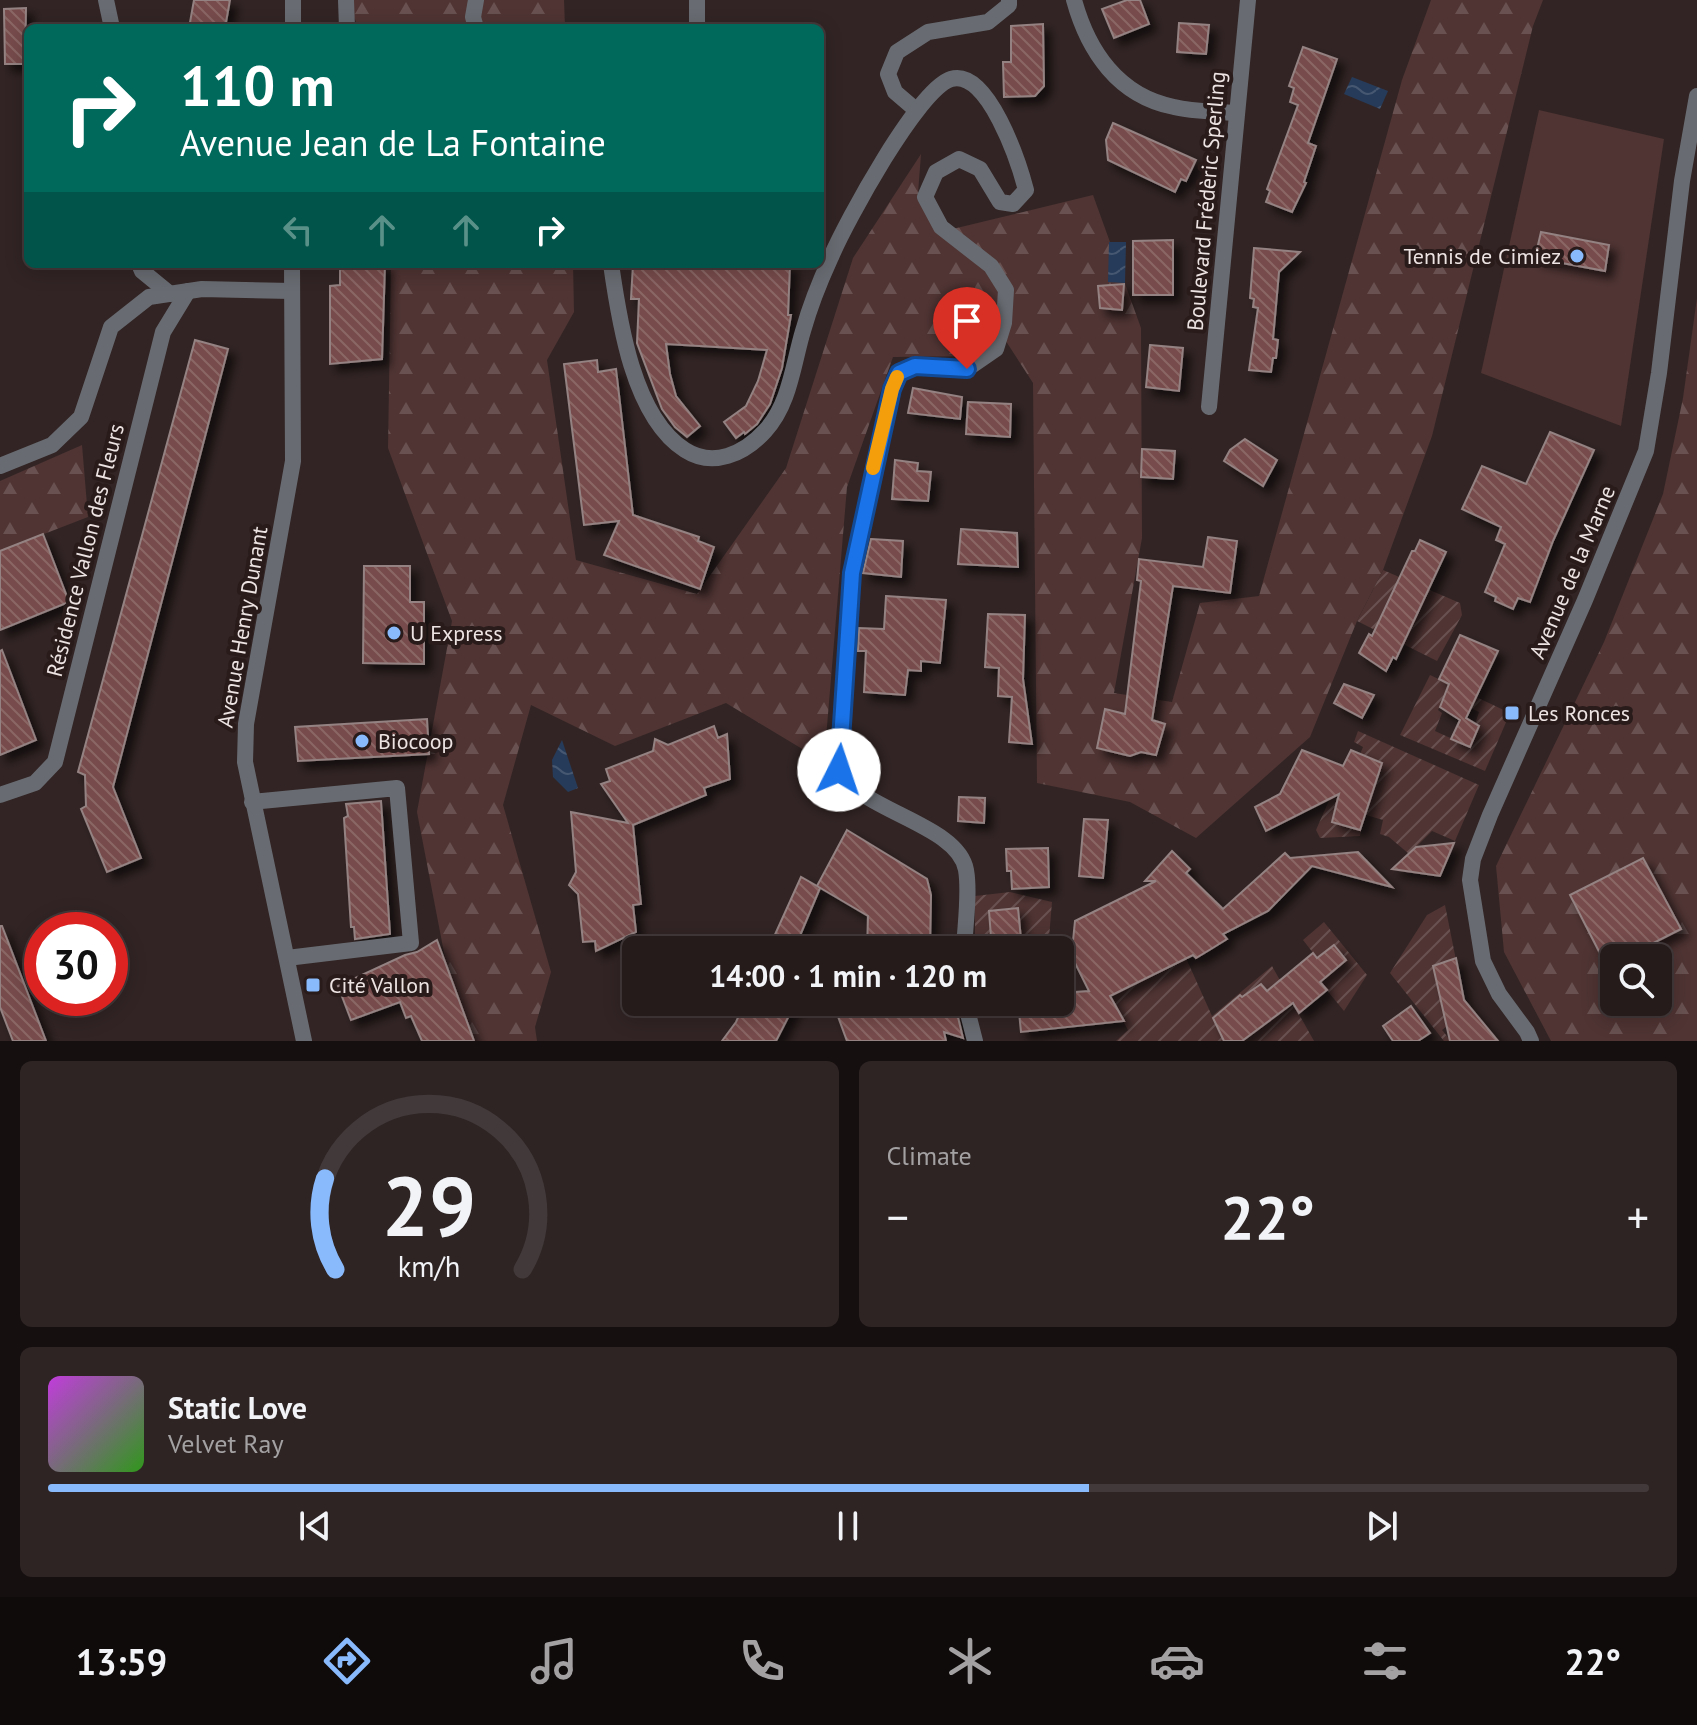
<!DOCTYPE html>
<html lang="en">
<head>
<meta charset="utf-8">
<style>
  :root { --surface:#261b1b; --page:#2e2424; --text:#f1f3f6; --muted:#a4a1a3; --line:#42393a; --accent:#89bafc }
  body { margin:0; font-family:"PT Sans",sans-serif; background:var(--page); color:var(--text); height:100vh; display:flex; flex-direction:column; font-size:30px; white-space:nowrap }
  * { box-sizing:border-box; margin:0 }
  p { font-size:26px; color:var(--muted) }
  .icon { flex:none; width:44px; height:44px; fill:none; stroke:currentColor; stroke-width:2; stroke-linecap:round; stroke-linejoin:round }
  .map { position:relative; height:1041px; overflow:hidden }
  .details { display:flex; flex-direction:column; gap:20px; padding:20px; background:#150f0f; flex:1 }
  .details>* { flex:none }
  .hud { position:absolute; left:24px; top:24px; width:800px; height:244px; border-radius:12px; box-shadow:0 4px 20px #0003,0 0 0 2px var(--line); background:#00695c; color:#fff; overflow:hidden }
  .controls { position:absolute; left:1600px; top:944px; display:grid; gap:16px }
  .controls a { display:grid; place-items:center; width:72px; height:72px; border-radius:12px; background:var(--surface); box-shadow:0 4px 20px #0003,0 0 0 2px var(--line); font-size:40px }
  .speed { position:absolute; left:24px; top:912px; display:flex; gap:16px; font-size:40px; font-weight:700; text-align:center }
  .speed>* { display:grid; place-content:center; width:104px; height:104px; border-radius:50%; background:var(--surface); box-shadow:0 4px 20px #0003,0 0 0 2px var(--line); line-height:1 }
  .speed .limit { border:12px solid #d22; background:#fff; color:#111 }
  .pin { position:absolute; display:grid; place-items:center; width:68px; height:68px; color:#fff; margin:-82px -34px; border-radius:50% 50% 50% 0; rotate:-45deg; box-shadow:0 0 8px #0007 }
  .pin .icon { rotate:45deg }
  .me { position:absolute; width:88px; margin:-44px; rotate:4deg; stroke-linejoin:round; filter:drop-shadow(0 0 6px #0008) }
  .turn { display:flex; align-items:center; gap:28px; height:168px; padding:0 24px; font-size:36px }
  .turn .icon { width:104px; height:104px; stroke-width:2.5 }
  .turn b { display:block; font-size:56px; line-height:68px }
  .lanes { display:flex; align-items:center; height:76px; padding:0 24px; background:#0003; justify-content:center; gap:40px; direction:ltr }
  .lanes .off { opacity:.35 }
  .big { font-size:60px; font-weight:600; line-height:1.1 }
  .details .widget { flex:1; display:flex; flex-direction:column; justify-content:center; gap:12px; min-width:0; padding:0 28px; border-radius:12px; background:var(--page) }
  .details .dial { align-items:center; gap:0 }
  .dial svg { height:208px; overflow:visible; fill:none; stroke:var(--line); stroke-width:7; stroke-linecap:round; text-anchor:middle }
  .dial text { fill:var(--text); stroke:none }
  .song { display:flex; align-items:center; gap:24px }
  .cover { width:96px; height:96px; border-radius:12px; background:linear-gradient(135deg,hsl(290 70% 55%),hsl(110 70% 35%)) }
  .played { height:8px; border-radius:4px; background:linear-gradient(90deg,var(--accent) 65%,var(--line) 65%) }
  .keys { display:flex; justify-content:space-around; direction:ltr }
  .heat { display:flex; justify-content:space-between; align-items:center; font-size:44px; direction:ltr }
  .details .tiles { flex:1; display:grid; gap:20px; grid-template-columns:1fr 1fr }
  .widget:last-child { grid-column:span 2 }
  .trip { position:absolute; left:622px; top:936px; width:452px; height:80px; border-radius:12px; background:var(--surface); box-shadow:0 4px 20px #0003,0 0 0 2px var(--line); font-weight:600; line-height:80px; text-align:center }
  .tab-bar { display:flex; height:128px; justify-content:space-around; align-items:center; background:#0f0b0b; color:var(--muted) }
  .tab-bar .icon { width:56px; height:56px }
  .tab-bar .on { color:var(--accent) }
  .tab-bar b { font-size:36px; color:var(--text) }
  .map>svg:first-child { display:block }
  .forest { fill:url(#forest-firs); fill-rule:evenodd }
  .garden { fill:url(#garden-furrows); fill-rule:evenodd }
  .pitch { fill:#4f3433 }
  .water { fill:url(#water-waves) }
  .building { fill:url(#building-back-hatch); stroke:#948282; stroke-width:2; filter:url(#shadow) }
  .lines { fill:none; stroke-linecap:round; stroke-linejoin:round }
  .minor { stroke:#686c72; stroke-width:16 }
  .tertiary { stroke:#686c72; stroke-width:16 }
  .route-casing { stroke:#114b97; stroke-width:20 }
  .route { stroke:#1a73e8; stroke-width:14 }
  .slow { stroke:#f59e0b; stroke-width:14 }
  .poi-dot { fill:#89bafc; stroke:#281b1a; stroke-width:3 }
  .labels { text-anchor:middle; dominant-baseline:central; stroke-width:8; stroke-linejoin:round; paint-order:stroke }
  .street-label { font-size:22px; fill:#ece3e2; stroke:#281b1a }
  .poi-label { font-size:22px; fill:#ece3e2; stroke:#281b1a; text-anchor:start }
</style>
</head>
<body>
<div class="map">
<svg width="1697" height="1041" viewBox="0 0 1697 1041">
  <defs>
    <pattern id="forest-firs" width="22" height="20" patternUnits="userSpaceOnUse" patternTransform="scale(2)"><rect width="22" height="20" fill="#4f3433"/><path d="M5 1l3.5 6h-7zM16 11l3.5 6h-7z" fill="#685150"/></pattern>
    <pattern id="garden-furrows" width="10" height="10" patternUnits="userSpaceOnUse" patternTransform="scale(2)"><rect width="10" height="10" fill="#4f3433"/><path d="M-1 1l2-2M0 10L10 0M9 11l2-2" fill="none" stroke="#685150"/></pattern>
    <pattern id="water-waves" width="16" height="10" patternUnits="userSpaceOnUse" patternTransform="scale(2)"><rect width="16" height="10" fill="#253b59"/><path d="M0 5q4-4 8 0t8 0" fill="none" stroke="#455771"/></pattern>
    <pattern id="building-back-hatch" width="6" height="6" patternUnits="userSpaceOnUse" patternTransform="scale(2)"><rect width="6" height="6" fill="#774c4b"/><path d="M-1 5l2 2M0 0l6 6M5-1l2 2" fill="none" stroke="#8a6665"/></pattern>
    <filter id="shadow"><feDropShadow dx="7" dy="7" stdDeviation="4" flood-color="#0009"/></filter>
  </defs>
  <rect width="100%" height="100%" fill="#322424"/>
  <g class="forest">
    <polygon points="346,0 564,0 565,28 359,28"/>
    <polygon points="1431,0 1543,0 1533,26 1432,436 1383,570 1357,621 1310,737 1196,838 1130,802 1037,783 1033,383 1000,332 978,356 893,357 847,487 824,762 726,703 615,746 531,705 503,805 551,972 535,1027 537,1041 461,1041 417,812 452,621 388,448 391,264 573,264 574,312 547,360 576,560 697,594 786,468 853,258 921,154 918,193 936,233 1093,195 1141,328 1142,538 1114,693 1172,702 1200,603 1259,596 1402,80"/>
    <path d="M 1697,298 L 1697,1041 L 1551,1041 L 1504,952 L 1496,866 L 1604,642 L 1663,494 L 1683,398 ZM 1614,958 L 1658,958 L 1658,1002 L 1614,1002 Z"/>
    <polygon points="82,445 88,517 0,551 0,481"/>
  </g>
  <g class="garden">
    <polygon points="1383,570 1460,603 1462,615 1437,661 1357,621"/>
    <path d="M 1430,675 L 1510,713 L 1485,771 L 1400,735 ZM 1445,696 L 1479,712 L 1475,724 L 1479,727 L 1470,747 L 1435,731 L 1442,713 L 1438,710 Z"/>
    <polygon points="1358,731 1479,785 1455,841 1432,831 1409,854 1389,837 1380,834 1383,820 1366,815 1381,763 1366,756 1352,774 1363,747 1354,742"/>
    <polygon points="1331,796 1338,798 1332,822 1361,830 1360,836 1320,838 1316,830"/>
    <polygon points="1010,892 1052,902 1048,950 1018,950 1017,908 989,911 992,950 975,950 975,896"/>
    <polygon points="1445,905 1464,1000 1457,1006 1463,1014 1442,1030 1451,1041 1444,1041 1390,973 1427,915"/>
    <polygon points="1324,922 1367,975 1344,1011 1320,982 1346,959 1334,945 1317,958 1303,940"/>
    <polygon points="1186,958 1212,1016 1272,966 1314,1041 1242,1041 1272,987 1266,991 1261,984 1244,999 1240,995 1213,1017 1224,1041 1116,1041 1128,1030 1110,997"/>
  </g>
  <polygon class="pitch" points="1539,110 1664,139 1621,426 1481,373"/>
  <g class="water">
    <polygon points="1352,77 1388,91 1380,109 1344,94"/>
    <polygon points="1109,242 1126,242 1125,283 1108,282"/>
    <polygon points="562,740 578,788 568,792 553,777 552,760"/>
  </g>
  <g class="building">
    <polygon points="194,0 230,0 225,28 189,28"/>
    <polygon points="1127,0 1140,0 1149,24 1114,38 1102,9"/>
    <polygon points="26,8 25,64 5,64 4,9"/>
    <polygon points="1179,23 1209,25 1206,54 1177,52"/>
    <polygon points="1043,24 1044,86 1035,96 1004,97 1003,62 1011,62 1011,26"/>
    <polygon points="1303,47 1337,59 1308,143 1316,146 1304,182 1306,183 1292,212 1266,202 1270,191 1267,189 1298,105 1290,102 1294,88 1289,86"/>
    <polygon points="1113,123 1196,160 1186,181 1181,179 1175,192 1108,160 1106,140"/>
    <polygon points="1541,232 1609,245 1605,271 1535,258"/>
    <polygon points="1173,240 1173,295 1133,295 1133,241"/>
    <polygon points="1254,248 1300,252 1279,272 1273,339 1278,340 1276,358 1273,358 1271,372 1249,370 1258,308 1253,307 1254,299 1250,298"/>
    <polygon points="340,264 385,264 382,359 330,364 330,286 340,285"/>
    <polygon points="633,264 790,264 788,315 791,315 782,368 770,404 757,424 745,434 744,432 736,438 724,422 746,406 758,381 767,350 666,344 670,374 676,396 700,426 687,437 675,427 662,409 637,343 639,299 631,299"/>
    <polygon points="1124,284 1122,310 1100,308 1098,286"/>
    <polygon points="195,340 228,349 113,787 141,858 107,872 81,809 86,806 85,775 78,772"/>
    <polygon points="1150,345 1183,348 1179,391 1146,387"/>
    <polygon points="597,360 598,372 616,369 633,515 699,537 698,541 714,547 700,589 604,555 619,521 584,525 564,364"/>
    <polygon points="913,388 962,397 960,419 908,413"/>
    <polygon points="968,402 1011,404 1010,437 966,434"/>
    <polygon points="1550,432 1594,450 1553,541 1530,602 1518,598 1513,609 1495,601 1496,597 1485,592 1505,544 1496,540 1501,527 1462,509 1482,466 1526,484"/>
    <polygon points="1245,439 1277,460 1263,486 1224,461 1230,450"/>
    <polygon points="1142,449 1175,451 1173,479 1141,477"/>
    <polygon points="895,460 918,463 917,471 931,472 928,501 892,499"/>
    <polygon points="961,529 1017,533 1018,567 958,564"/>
    <polygon points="43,534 69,602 0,630 0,551"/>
    <polygon points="1208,537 1237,541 1230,593 1173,586 1152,720 1165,724 1156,755 1141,752 1130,756 1097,748 1105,709 1125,714 1141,581 1137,580 1139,559 1203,567"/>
    <polygon points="871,539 903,541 901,577 863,573"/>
    <polygon points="1420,540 1446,552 1396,659 1393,657 1386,671 1359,653 1369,634 1372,636 1412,551 1415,551"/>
    <polygon points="364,566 410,566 410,602 424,602 424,664 363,663"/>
    <polygon points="886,596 946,600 940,663 921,661 921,671 908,670 905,695 864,692 866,651 858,651 859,628 884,629"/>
    <polygon points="988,614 1025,615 1023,679 1032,744 1009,742 1012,697 998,696 999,668 985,667"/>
    <polygon points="1460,635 1498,651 1466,718 1479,726 1470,747 1451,739 1460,720 1440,707 1449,684 1439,679"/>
    <polygon points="2,650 36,740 0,755 0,651"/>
    <polygon points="1344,684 1374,695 1362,718 1334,703"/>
    <polygon points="427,719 429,754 298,761 295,727"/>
    <polygon points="714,726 718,738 727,734 730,779 704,788 706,795 633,825 641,904 633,905 636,932 596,951 595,941 583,942 578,894 569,885 576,872 571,812 628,823 601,784 610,781 606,769 653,751 655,739 668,745"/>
    <polygon points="1302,750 1343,766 1351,750 1382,763 1360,830 1332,822 1339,794 1266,831 1255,807 1280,794"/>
    <polygon points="959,797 985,798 984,823 958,821"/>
    <polygon points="381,801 390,934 355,939 354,927 351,927 344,818 348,816 346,804"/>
    <polygon points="1084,819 1108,820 1103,878 1079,876"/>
    <polygon points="847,830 927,879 931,895 930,950 867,950 868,916 817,886 820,888 794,950 768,950 801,877 817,886"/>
    <polygon points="1454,843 1440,876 1392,869 1416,847"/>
    <polygon points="1048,848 1049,887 1012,889 1011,871 1007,871 1006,849"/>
    <polygon points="1172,851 1190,869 1186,873 1223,909 1285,853 1290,858 1358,852 1392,887 1312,866 1268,911 1223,934 1227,939 1211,949 1196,958 1193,955 1110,996 1124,1021 1021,1032 1018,1002 1060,1002 1060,993 1089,991 1066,945 1073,941 1075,921 1156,881 1145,881"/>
    <polygon points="1643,858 1681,929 1624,958 1614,958 1614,963 1607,967 1570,895"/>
    <polygon points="1018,908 1022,950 992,950 989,911"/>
    <polygon points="0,926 2,926 46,1041 13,1041 0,1007"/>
    <polygon points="437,940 474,1041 422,1041 411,1016 406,1018 400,1002 351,1020 338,986 405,955 417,952"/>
    <polygon points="1334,945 1346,960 1320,982 1327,990 1299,1013 1293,1003 1242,1041 1224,1041 1213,1018 1240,995 1242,997 1261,984 1267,991 1313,953 1317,958"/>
    <polygon points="1456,958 1464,1000 1498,1041 1450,1041 1433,966"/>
    <polygon points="745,1002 796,1002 776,1041 722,1041 736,1022"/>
    <polygon points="924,1004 941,1014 957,1013 963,1038 944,1032 946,1041 847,1041 836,1011 872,1005 919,1015"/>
    <polygon points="1411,1006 1430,1033 1418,1041 1393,1041 1383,1026"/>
  </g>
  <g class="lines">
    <g class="minor">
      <polyline points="106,0 112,28"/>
      <polyline points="346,0 347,28"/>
      <polyline points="697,0 697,28"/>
      <path d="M 1074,0 C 1088,51 1118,96 1174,107 C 1194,112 1216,111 1236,113"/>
      <polyline points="476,28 473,17 476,0"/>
      <polyline points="916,110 895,92 888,74 897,52 928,32 988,22 1009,5 1009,0"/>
      <polyline points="139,264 142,271 170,294"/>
      <path d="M 611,264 C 619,320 633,417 685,450 C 713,468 744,454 765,431 C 790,404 793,364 803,331 C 810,306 820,281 831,257 C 846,222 918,89 951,79 C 988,68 1019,163 1026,190 L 1013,204 L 1000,202 L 980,169 L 959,159 L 936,172 L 925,197 L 941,227 L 991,266 L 1006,290 L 1004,323 L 996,349 L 967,369 L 915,366 L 899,373 L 892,389 L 852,573 L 839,770 C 859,811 958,824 966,870 C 970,893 965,926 964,950"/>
      <polyline points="1209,407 1248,0"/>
      <polyline points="0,466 52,445 81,417 111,327 149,297 202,289 292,291"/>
      <polyline points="0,795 35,783 55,762 163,332 188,291"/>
      <polyline points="252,802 397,788 411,943 287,958"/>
      <polyline points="965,1002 975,1041"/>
      <polyline points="1531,1041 1527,1032 1499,994 1483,961 1470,880 1473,859 1490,815 1585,600 1646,451 1659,373 1682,181 1697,96"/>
    </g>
    <g class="tertiary">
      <polyline points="293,0 293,28"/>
      <polyline points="292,264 293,461 246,724 245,762 304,1041"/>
    </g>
  </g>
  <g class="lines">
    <g class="route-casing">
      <polyline id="route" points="839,770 852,573 892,389 899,373 915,366 967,369"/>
    </g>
    <use href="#route" class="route"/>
    <polyline class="slow" points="873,468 892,389 897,377"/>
  </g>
  <g class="poi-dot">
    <circle cx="1577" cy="256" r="8"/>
    <circle cx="394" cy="633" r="8"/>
    <rect x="1504" y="705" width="16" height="16" rx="4"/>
    <circle cx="362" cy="741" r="8"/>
    <rect x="305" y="977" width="16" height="16" rx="4"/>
  </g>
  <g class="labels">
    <g class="street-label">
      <text transform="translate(1206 201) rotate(-85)">Boulevard Frédèric Sperling</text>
      <text transform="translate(85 550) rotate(-76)">Résidence Vallon des Fleurs</text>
      <text transform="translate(1572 572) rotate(-67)">Avenue de la Marne</text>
      <text transform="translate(242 627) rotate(-80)">Avenue Henry Dunant</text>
    </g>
    <g class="poi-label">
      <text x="1561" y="256" text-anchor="end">Tennis de Cimiez</text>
      <text x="410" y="633">U Express</text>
      <text x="1528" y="713">Les Ronces</text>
      <text x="378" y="741">Biocoop</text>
      <text x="329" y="985">Cité Vallon</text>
    </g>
  </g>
</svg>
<div class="controls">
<a><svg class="icon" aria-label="search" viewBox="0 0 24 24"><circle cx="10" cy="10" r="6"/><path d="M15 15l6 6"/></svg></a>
</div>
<div class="speed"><div class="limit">30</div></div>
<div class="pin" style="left:967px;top:369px;background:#d93025"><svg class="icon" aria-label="arrive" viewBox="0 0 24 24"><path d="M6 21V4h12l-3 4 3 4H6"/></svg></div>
<svg class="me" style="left:839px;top:770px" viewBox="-20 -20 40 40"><circle r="19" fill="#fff"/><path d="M0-13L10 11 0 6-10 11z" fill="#1a73e8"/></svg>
<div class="trip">14:00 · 1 min · 120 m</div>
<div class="hud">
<div class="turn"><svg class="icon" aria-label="right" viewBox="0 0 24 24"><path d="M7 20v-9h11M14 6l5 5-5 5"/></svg><div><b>110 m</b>Avenue Jean de La Fontaine</div></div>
<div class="lanes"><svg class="icon off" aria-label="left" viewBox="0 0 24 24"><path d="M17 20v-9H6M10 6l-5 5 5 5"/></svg><svg class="icon off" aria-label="ahead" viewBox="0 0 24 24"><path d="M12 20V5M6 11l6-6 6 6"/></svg><svg class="icon off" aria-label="ahead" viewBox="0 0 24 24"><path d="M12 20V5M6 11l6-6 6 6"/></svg><svg class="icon" aria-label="right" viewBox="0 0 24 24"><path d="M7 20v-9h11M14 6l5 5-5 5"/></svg></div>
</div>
</div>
<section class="details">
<div class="tiles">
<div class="widget dial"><svg viewBox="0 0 100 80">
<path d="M14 69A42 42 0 1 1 86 69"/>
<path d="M14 69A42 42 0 0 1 10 34" stroke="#89bafc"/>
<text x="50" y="56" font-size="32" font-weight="700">29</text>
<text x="50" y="72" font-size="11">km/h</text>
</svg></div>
<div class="widget"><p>Climate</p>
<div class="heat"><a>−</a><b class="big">22°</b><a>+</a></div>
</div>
<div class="widget">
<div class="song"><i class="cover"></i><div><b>Static Love</b><p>Velvet Ray</p></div></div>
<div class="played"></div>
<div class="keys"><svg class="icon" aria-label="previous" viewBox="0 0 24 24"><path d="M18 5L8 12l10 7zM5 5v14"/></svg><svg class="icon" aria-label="pause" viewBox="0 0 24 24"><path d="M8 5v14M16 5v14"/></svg><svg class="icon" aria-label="next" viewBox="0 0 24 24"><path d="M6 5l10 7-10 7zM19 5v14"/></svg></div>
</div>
</div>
</section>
<nav class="tab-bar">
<b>13:59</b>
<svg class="icon on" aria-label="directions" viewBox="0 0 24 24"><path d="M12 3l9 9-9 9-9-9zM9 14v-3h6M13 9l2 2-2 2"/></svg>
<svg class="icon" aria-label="music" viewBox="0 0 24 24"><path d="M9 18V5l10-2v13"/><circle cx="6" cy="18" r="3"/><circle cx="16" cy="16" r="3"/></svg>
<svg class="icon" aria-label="phone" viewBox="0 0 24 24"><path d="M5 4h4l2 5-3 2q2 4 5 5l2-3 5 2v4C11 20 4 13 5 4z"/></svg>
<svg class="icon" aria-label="climate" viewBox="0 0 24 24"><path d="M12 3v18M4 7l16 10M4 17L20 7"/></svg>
<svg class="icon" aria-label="car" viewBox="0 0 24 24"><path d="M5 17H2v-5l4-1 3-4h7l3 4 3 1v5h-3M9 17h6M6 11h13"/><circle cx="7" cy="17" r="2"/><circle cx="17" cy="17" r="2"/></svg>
<svg class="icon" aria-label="filters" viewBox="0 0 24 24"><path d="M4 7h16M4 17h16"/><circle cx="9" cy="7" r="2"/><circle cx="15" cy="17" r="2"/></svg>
<b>22°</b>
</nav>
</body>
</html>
